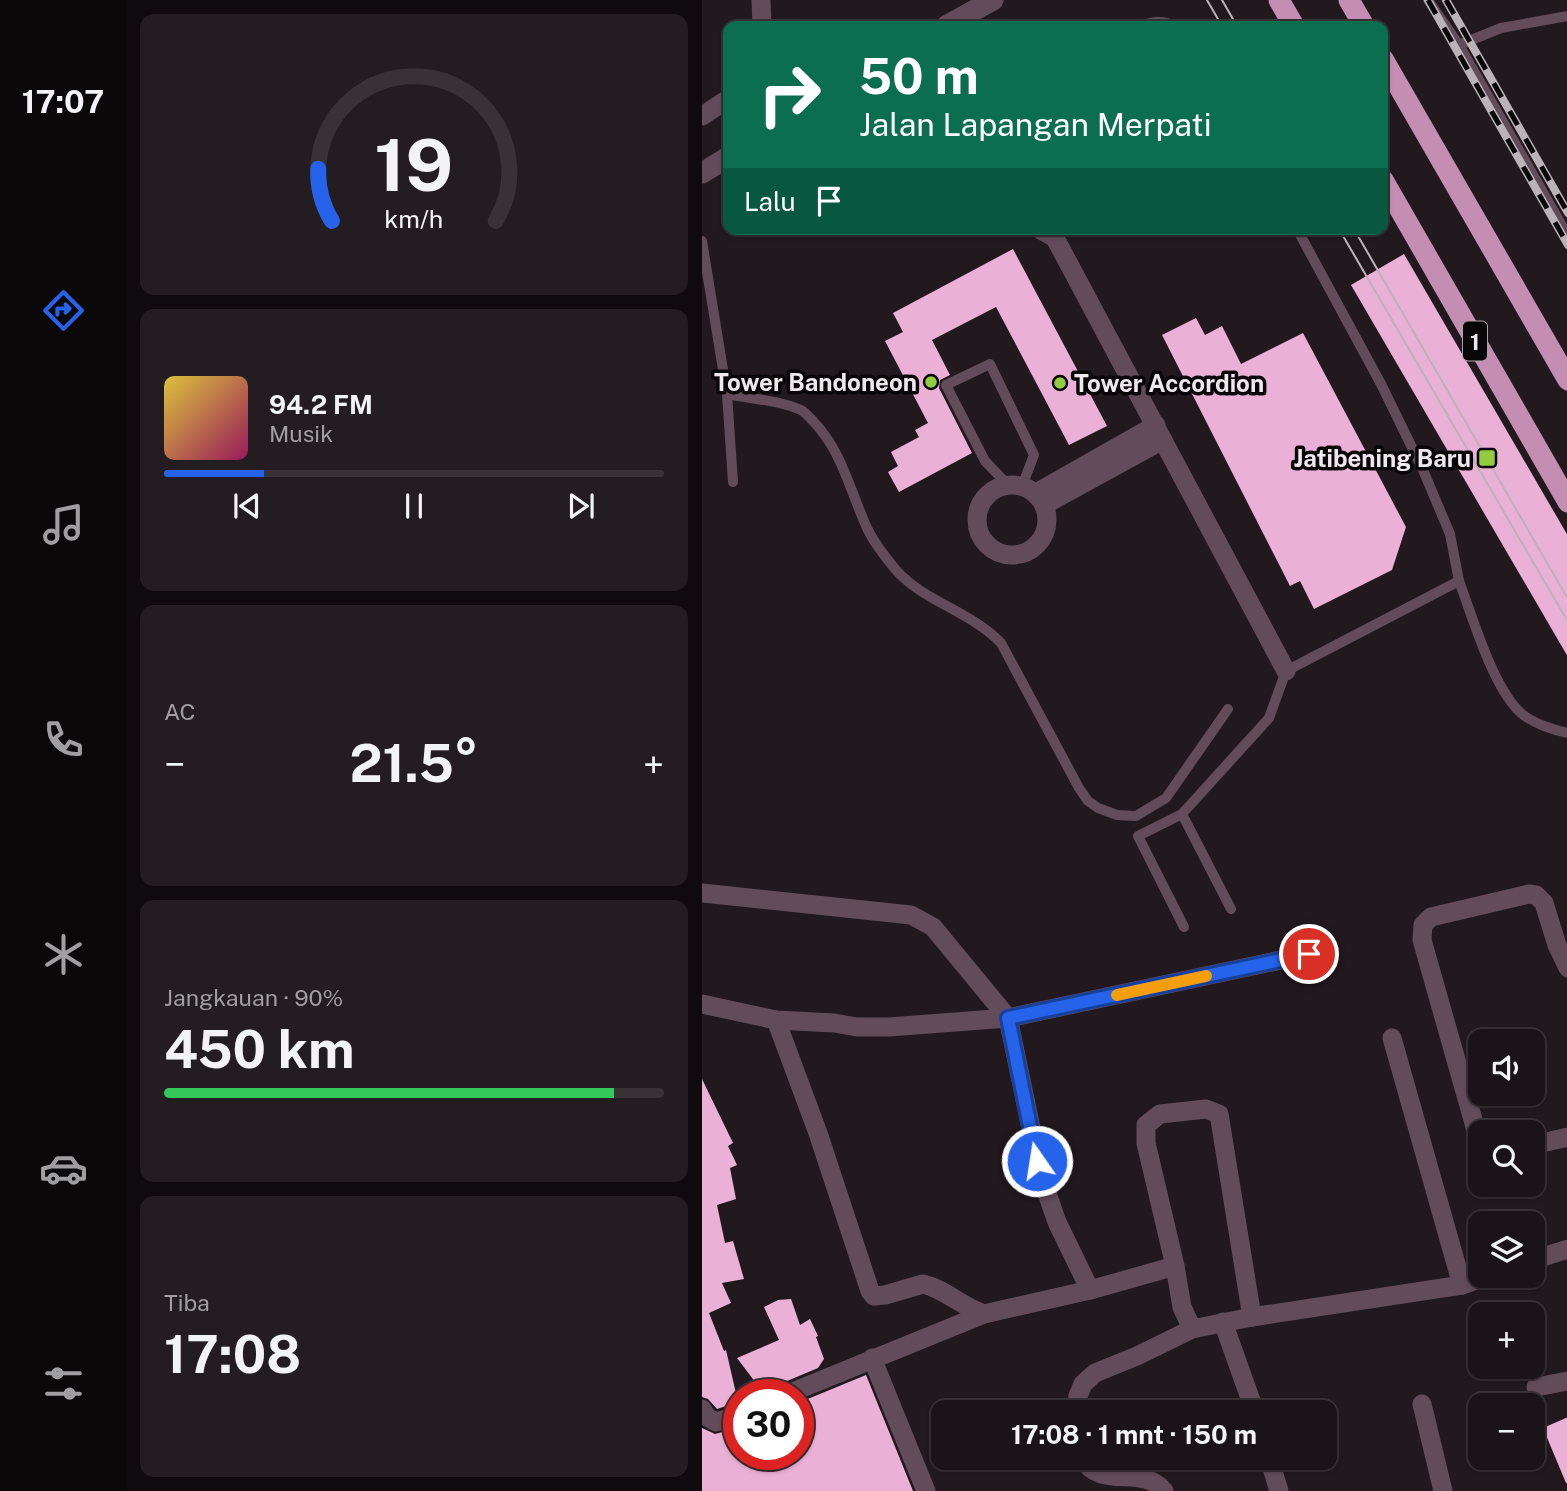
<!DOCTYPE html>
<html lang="id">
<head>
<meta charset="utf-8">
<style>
  :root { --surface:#1a1317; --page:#231c20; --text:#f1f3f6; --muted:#9f9ea1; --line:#383236; --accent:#2563eb }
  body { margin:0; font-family:"Public Sans",sans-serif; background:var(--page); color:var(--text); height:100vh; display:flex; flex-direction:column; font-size:26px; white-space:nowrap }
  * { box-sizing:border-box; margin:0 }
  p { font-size:23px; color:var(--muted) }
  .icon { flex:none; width:38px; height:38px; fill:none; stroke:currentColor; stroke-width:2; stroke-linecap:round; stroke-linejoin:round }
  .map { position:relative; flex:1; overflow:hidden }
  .sheet { display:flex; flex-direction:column; gap:14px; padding:14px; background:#0e0a0d; width:576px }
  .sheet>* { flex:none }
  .guide { position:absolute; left:21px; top:21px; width:665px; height:214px; border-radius:14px; box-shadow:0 2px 5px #0004,0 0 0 2px var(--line); background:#0b6e4f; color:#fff; overflow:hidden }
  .tools { position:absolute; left:766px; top:1029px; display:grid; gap:14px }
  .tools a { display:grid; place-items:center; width:77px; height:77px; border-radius:14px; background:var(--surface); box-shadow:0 2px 5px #0004,0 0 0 2px var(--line); font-size:35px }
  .speed { position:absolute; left:21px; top:1379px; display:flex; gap:14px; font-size:35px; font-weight:700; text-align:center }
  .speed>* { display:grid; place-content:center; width:91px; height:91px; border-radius:50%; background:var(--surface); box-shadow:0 2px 5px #0004,0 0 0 2px var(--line); line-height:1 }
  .speed .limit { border:10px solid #d22; background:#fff; color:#111 }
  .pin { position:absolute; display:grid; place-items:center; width:60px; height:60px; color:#fff; margin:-30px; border:4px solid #fff; border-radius:50%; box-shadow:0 2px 7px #0007 }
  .me { position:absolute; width:77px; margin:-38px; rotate:347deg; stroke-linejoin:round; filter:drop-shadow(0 0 5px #0008) }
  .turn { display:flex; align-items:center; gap:24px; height:147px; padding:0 21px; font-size:32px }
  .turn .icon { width:91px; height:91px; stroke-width:2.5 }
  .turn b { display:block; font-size:49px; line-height:60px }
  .then { display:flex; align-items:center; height:66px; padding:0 21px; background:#0003; gap:14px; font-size:26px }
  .big { font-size:52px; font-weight:700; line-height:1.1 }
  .sheet .card { flex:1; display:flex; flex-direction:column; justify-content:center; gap:10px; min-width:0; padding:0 24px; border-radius:14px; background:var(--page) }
  .sheet .dial { align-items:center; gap:0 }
  .dial svg { height:182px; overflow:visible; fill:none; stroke:var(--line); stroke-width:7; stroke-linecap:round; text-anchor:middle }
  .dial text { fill:var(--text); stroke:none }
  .song { display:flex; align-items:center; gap:21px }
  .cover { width:84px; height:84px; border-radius:10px; background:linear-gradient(135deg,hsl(50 70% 55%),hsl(330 70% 35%)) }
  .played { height:7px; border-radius:4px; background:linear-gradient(90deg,var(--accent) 20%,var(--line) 20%) }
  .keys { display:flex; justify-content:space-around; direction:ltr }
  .heat { display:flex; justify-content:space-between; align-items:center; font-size:38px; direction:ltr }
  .charge { height:10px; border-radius:5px; background:linear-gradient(90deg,#34c759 90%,var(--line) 0) }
  .trip { position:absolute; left:229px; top:1400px; width:406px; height:70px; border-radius:14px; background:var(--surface); box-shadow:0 2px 5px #0004,0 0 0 2px var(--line); font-weight:700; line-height:70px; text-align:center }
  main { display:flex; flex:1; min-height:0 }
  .tab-bar { display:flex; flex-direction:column; width:126px; justify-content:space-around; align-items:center; background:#0a0809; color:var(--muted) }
  .tab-bar .icon { width:49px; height:49px }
  .tab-bar .on { color:var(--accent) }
  .tab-bar b { font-size:32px; color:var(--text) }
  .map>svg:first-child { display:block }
  .building { fill:#eab0d6 }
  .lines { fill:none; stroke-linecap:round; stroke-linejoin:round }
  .service { stroke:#624c5a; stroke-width:10 }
  .minor { stroke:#624c5a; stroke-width:19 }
  .tertiary { stroke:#624c5a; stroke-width:21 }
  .motorway { stroke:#c48db2; stroke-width:21 }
  .tram { stroke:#bab3b7; stroke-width:2 }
  .rail-casing { stroke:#bab3b7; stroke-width:8 }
  .rail { stroke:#090608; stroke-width:5; stroke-dasharray:16; stroke-linecap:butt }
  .route-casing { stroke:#184099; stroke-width:18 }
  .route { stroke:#2563eb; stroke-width:12 }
  .slow { stroke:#f59e0b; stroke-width:12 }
  .poi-dot { fill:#92cd3f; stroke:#090608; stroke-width:2.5 }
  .labels { text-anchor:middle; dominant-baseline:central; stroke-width:7; stroke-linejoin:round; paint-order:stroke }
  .shield { fill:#090608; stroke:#aaa4a8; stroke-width:2 }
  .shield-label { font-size:23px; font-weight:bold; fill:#efe8ec }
  .poi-label { font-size:24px; font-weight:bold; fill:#efe8ec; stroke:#090608; text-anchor:end }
</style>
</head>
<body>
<main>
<nav class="tab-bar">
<b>17:07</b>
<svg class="icon on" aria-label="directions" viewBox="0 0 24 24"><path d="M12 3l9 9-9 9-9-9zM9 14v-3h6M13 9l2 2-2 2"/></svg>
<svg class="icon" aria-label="music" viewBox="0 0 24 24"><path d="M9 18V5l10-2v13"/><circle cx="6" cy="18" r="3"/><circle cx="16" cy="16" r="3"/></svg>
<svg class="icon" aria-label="phone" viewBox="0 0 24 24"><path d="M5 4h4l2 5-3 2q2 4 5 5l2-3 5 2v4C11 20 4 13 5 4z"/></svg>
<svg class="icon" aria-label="climate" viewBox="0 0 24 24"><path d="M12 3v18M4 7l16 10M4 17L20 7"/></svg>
<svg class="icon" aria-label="car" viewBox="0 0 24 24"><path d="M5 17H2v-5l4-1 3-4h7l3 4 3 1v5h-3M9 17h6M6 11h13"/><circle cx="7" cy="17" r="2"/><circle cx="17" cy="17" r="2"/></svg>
<svg class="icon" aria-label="filters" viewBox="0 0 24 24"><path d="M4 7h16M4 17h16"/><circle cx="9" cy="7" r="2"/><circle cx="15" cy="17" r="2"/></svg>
</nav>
<section class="sheet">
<div class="card dial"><svg viewBox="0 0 100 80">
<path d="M14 69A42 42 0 1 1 86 69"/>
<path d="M14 69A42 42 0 0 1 8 46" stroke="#2563eb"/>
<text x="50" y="56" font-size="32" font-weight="700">19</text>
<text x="50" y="72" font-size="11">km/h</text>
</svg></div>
<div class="card">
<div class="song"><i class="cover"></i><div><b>94.2 FM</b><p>Musik</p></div></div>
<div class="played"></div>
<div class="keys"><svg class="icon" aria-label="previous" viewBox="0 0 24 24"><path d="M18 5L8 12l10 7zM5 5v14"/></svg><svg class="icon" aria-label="pause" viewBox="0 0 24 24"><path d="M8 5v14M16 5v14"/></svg><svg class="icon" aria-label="next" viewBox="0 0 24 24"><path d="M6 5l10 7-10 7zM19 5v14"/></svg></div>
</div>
<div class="card"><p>AC</p>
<div class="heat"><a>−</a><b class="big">21.5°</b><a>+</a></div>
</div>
<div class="card"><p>Jangkauan · 90%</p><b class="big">450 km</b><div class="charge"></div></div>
<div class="card"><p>Tiba</p><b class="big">17:08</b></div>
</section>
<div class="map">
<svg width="866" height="1491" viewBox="0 0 866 1491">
  <rect width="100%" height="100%" fill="#22191f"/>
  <g class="building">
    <polygon points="311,249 405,426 367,445 294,307 230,340 248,375 238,380 237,388 270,453 197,492 186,472 196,466 189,452 217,437 213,430 226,423 183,341 201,332 191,313"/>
    <polygon points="702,254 866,536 866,657 649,285"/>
    <polygon points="494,318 503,335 520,326 539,364 601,333 704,527 690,570 612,609 598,581 588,586 460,335"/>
    <polygon points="0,1079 31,1143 26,1146 35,1165 28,1168 34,1199 15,1205 23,1243 31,1241 42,1279 20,1283 29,1303 7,1313 22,1351 24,1350 36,1402 15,1409 6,1399 0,1397"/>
    <polygon points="89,1299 98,1325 108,1319 116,1336 114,1337 122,1359 116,1368 78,1384 63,1395 35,1358 77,1340 62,1307 76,1300"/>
    <polygon points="164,1375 211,1491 0,1491 0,1428 13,1434 32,1429 37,1438 37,1454 96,1454 96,1403"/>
    <polygon points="866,1417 866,1483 864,1483 841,1428"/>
  </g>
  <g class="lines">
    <g class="service">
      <polyline points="726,0 757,45 866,236"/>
      <polyline points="268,13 275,26"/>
      <path d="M 440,26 C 451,20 462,21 474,26"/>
      <polyline points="757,45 799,28 866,16"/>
      <polyline points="0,241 25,394 31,482"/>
      <path d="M 25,394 C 49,399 76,400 99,410 C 103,412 107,417 111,421 C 141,452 148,492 166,530 C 173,544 184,558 194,570 C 221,601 268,611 299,643 L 377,788 L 386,801 L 396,808 L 415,815 L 434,816 L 464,798 L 526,709"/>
      <polyline points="307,486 283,461 244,385 288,364 332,455 320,486"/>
      <path d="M 757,581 C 771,618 791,689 820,714 C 831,723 851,730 866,733"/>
      <polyline points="480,814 436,836 482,927"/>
      <polyline points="529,909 480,814 567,718 584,671 757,581 748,534 721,470 679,384 595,229"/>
    </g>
    <g class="minor">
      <polyline points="59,0 60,26"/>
      <polyline points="0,116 26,99"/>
      <polyline points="337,229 353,238 584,671"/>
      <circle cx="310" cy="520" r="35"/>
      <polyline points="334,493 454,425"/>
      <polyline points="342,505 461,440"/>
      <polyline points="0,893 209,915 231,927 306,1018 339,1176 355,1222 388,1290"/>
      <polyline points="0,1004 74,1020 132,1023 155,1027 187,1027 306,1018 607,954"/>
      <path d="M 74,1020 L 116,1133 L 168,1291 L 172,1296 L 183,1295 L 221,1284 C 243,1289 260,1307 282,1314 L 388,1290 L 473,1266 L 480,1307 L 490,1329 L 550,1317 L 760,1285 L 786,1276"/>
      <polyline points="690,1038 760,1285"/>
      <polyline points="831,1145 866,1137"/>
      <polyline points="779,1148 720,940 721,925 729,917 827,894 834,895 842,903 855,945 866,968"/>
      <polyline points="831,1260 866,1249"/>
      <polyline points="473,1266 444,1143 444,1125 458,1114 504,1109 517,1114 550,1317"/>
      <polyline points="521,1322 553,1412"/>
      <polyline points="170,1358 224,1491"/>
      <polyline points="834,1387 866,1381"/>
      <polyline points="83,1395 282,1314"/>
      <polyline points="720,1404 741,1491"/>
      <polyline points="0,1409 5,1417 14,1422 37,1415"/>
      <polyline points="374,1412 376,1396 381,1384 393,1373 435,1356 490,1329"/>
      <path d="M 381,1458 C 397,1491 441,1464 462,1491"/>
      <polyline points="567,1458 577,1491"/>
    </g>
    <g class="tertiary">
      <polyline points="244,26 291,0"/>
      <polyline points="0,173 26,157"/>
    </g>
    <g class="motorway">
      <polyline points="577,0 592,26"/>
      <polyline points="647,0 662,26"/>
      <polyline points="681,59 866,380"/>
      <polyline points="681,180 866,502"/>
    </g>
    <g class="tram">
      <polyline points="505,0 520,26"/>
      <polyline points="520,0 535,26"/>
      <polyline points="637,229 866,622"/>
      <polyline points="652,229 866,599"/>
    </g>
    <g class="rail-casing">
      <g id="rail">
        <polyline points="726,0 866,245"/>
        <polyline points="744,0 866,213"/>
      </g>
    </g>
    <use href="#rail" class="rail"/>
  </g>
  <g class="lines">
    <g class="route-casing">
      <polyline id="route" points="335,1161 306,1018 607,954"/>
    </g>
    <use href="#route" class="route"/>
    <polyline class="slow" points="415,995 504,976"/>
  </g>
  <g class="poi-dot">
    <circle cx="229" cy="382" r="7"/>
    <circle cx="358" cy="383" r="7"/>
    <rect x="776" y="449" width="18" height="18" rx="3.5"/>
  </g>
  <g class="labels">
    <rect class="shield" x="761" y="321.5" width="24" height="39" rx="5"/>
    <g class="shield-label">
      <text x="773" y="341">1</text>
    </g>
    <g class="poi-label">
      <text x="215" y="382">Tower Bandoneon</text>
      <text x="372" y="383" text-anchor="start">Tower Accordion</text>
      <text x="769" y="458">Jatibening Baru</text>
    </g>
  </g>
</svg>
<div class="tools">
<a><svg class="icon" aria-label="sound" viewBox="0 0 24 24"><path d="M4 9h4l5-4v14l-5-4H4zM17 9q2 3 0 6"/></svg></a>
<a><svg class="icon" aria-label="search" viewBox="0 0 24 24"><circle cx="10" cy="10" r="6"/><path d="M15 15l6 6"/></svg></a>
<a><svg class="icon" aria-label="layers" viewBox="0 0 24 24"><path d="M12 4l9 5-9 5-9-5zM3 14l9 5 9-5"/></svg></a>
<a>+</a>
<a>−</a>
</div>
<div class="speed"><div class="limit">30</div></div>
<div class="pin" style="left:607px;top:954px;background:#d93025"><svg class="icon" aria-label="arrive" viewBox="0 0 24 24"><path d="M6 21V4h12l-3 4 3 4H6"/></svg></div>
<svg class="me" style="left:335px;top:1161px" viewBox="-20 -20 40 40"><circle r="17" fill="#2563eb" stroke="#fff" stroke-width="3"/><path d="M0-11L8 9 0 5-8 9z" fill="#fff"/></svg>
<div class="trip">17:08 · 1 mnt · 150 m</div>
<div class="guide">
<div class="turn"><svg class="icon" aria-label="right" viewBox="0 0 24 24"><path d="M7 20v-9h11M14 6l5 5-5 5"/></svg><div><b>50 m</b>Jalan Lapangan Merpati</div></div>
<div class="then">Lalu<svg class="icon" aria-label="arrive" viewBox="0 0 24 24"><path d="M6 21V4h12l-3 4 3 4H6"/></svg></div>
</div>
</div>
</main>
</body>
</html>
